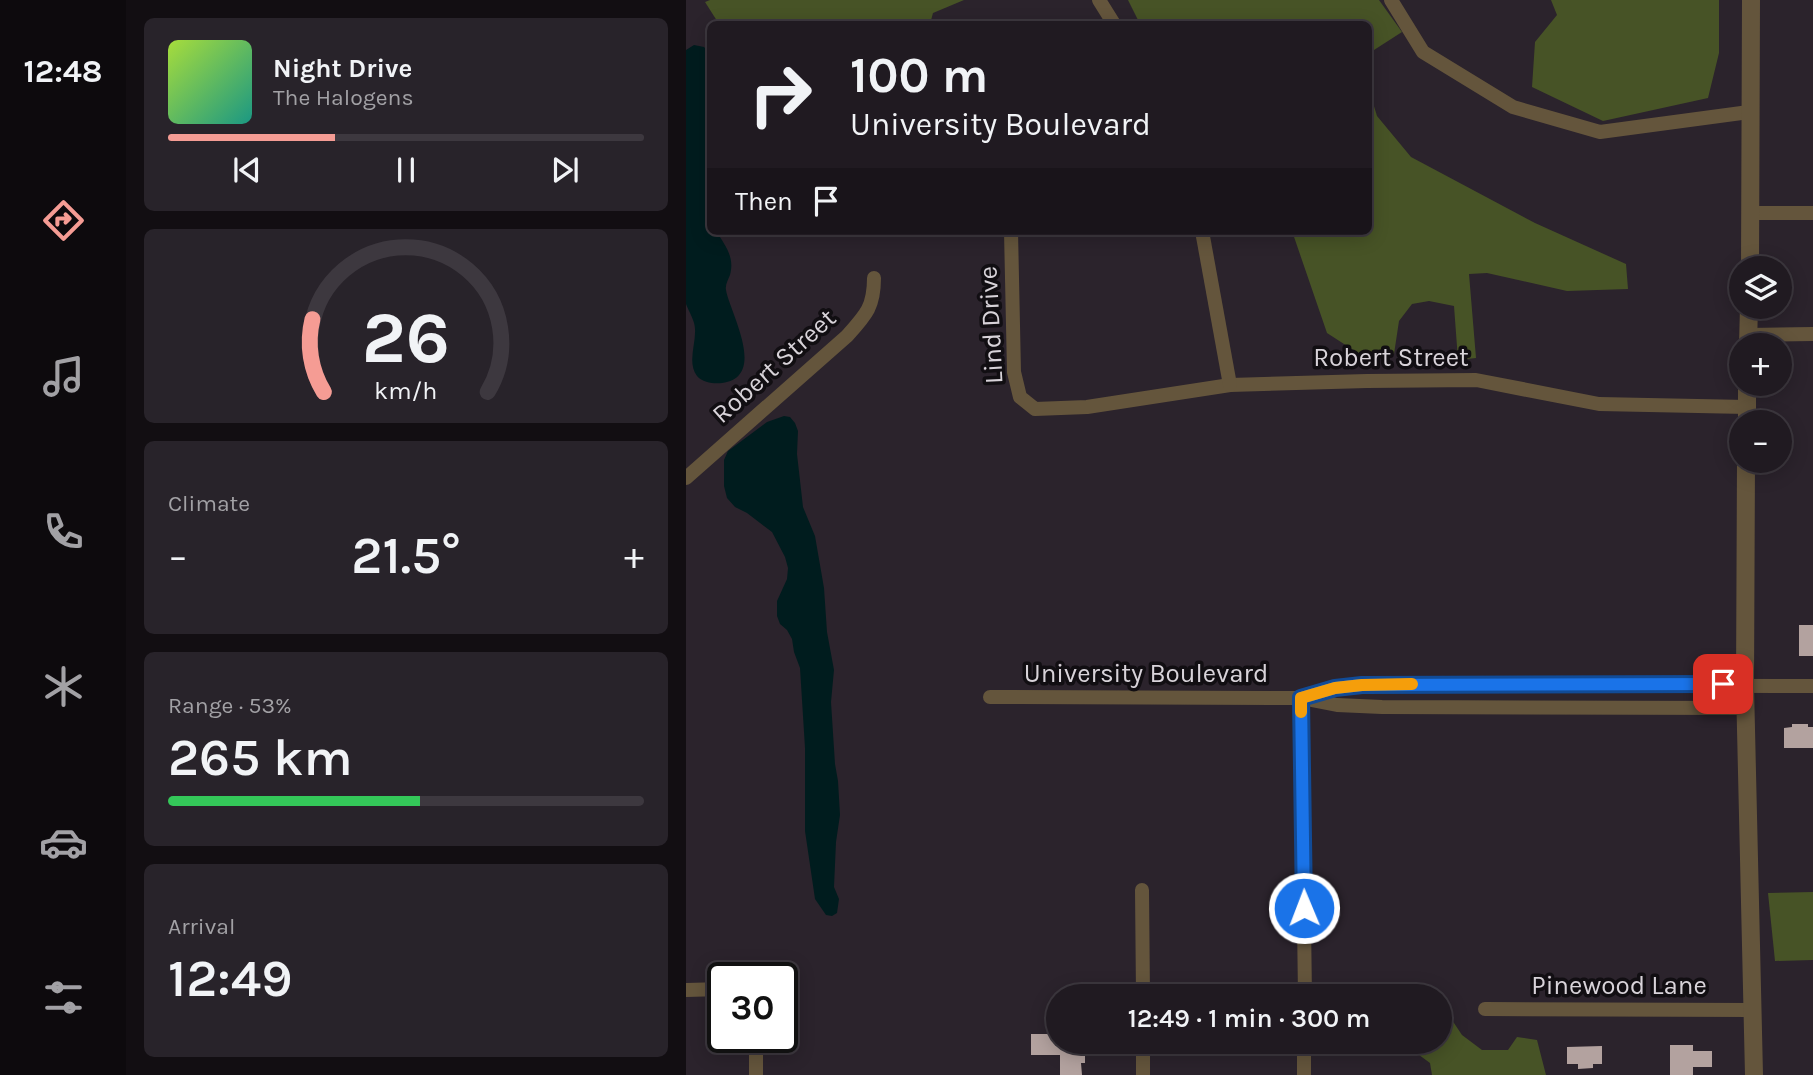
<!DOCTYPE html>
<html lang="en">
<head>
<meta charset="utf-8">
<style>
  :root { --surface:#201a21; --page:#28232a; --text:#f1f3f6; --muted:#a2a1a5; --line:#3d383f; --accent:#f59c94 }
  body { margin:0; font-family:Karla,sans-serif; background:var(--page); color:var(--text); height:100vh; display:flex; flex-direction:column; font-size:26px; white-space:nowrap }
  * { box-sizing:border-box; margin:0 }
  p { font-size:23px; color:var(--muted) }
  .icon { flex:none; width:38px; height:38px; fill:none; stroke:currentColor; stroke-width:2; stroke-linecap:round; stroke-linejoin:round }
  .map { position:relative; flex:1; overflow:hidden }
  .sheet { display:flex; flex-direction:column; gap:18px; padding:18px; background:#120e12; width:560px }
  .sheet>* { flex:none }
  .hud { position:absolute; left:21px; top:21px; width:665px; height:214px; border-radius:10px; box-shadow:0 4px 18px #0003,0 0 0 2px var(--line); background:#201a21; color:var(--text); overflow:hidden }
  .controls { position:absolute; left:1043px; top:256px; display:grid; gap:14px }
  .controls a { display:grid; place-items:center; width:63px; height:63px; border-radius:50%; background:var(--surface); box-shadow:0 4px 18px #0003,0 0 0 2px var(--line); font-size:35px }
  .speed { position:absolute; left:21px; top:962px; display:flex; gap:14px; font-size:35px; font-weight:700; text-align:center }
  .speed>* { display:grid; place-content:center; width:91px; height:91px; border-radius:50%; background:var(--surface); box-shadow:0 4px 18px #0003,0 0 0 2px var(--line); line-height:1 }
  .speed .limit { border:4px solid #111; border-radius:10px; background:#fff; color:#111 }
  .pin { position:absolute; display:grid; place-items:center; width:60px; height:60px; color:#fff; margin:-30px; border-radius:14px; box-shadow:0 4px 10px #0006 }
  .me { position:absolute; width:77px; margin:-38px; rotate:359deg; stroke-linejoin:round; filter:drop-shadow(0 0 5px #0008) }
  .turn { display:flex; align-items:center; gap:24px; height:147px; padding:0 28px; font-size:32px }
  .turn .icon { width:91px; height:91px; stroke-width:2.5 }
  .turn b { display:block; font-size:49px; line-height:60px }
  .then { display:flex; align-items:center; height:66px; padding:0 28px; background:#0003; gap:14px; font-size:26px }
  .big { font-size:52px; font-weight:600; line-height:1.1 }
  .sheet .widget { flex:1; display:flex; flex-direction:column; justify-content:center; gap:10px; min-width:0; padding:0 24px; border-radius:10px; background:var(--page) }
  .sheet .dial { align-items:center; gap:0 }
  .dial svg { height:182px; overflow:visible; fill:none; stroke:var(--line); stroke-width:7; stroke-linecap:round; text-anchor:middle }
  .dial text { fill:var(--text); stroke:none }
  .song { display:flex; align-items:center; gap:21px }
  .cover { width:84px; height:84px; border-radius:10px; background:linear-gradient(135deg,hsl(80 70% 55%),hsl(170 70% 35%)) }
  .played { height:7px; border-radius:4px; background:linear-gradient(90deg,var(--accent) 35%,var(--line) 35%) }
  .keys { display:flex; justify-content:space-around; direction:ltr }
  .heat { display:flex; justify-content:space-between; align-items:center; font-size:38px; direction:ltr }
  .charge { height:10px; border-radius:5px; background:linear-gradient(90deg,#34c759 53%,var(--line) 0) }
  .trip { position:absolute; left:360px; top:984px; width:406px; height:70px; border-radius:35px; background:var(--surface); box-shadow:0 4px 18px #0003,0 0 0 2px var(--line); font-weight:600; line-height:70px; text-align:center }
  main { display:flex; flex:1; min-height:0 }
  .tabs { display:flex; flex-direction:column; width:126px; justify-content:space-around; align-items:center; background:#0d0a0d; color:var(--muted) }
  .tabs .icon { width:49px; height:49px }
  .tabs .active { color:var(--accent) }
  .tabs b { font-size:32px; color:var(--text) }
  .map>svg:first-child { display:block }
  .green { fill:#475326 }
  .water { fill:#001c1e }
  .building { fill:#b3a29f }
  .lines { fill:none; stroke-linecap:round; stroke-linejoin:round }
  .minor { stroke:#64553c; stroke-width:14 }
  .tertiary { stroke:#64553c; stroke-width:18 }
  .route-casing { stroke:#114b97; stroke-width:18 }
  .route { stroke:#1a73e8; stroke-width:12 }
  .slow { stroke:#f59e0b; stroke-width:12 }
  .labels { text-anchor:middle; dominant-baseline:central; stroke-width:7; stroke-linejoin:round; paint-order:stroke }
  .street-label { font-size:26px; fill:#d8d3d9; stroke:#110e12 }
</style>
</head>
<body>
<main>
<nav class="tabs">
<b>12:48</b>
<svg class="icon active" aria-label="directions" viewBox="0 0 24 24"><path d="M12 3l9 9-9 9-9-9zM9 14v-3h6M13 9l2 2-2 2"/></svg>
<svg class="icon" aria-label="music" viewBox="0 0 24 24"><path d="M9 18V5l10-2v13"/><circle cx="6" cy="18" r="3"/><circle cx="16" cy="16" r="3"/></svg>
<svg class="icon" aria-label="phone" viewBox="0 0 24 24"><path d="M5 4h4l2 5-3 2q2 4 5 5l2-3 5 2v4C11 20 4 13 5 4z"/></svg>
<svg class="icon" aria-label="climate" viewBox="0 0 24 24"><path d="M12 3v18M4 7l16 10M4 17L20 7"/></svg>
<svg class="icon" aria-label="car" viewBox="0 0 24 24"><path d="M5 17H2v-5l4-1 3-4h7l3 4 3 1v5h-3M9 17h6M6 11h13"/><circle cx="7" cy="17" r="2"/><circle cx="17" cy="17" r="2"/></svg>
<svg class="icon" aria-label="filters" viewBox="0 0 24 24"><path d="M4 7h16M4 17h16"/><circle cx="9" cy="7" r="2"/><circle cx="15" cy="17" r="2"/></svg>
</nav>
<section class="sheet">
<div class="widget">
<div class="song"><i class="cover"></i><div><b>Night Drive</b><p>The Halogens</p></div></div>
<div class="played"></div>
<div class="keys"><svg class="icon" aria-label="previous" viewBox="0 0 24 24"><path d="M18 5L8 12l10 7zM5 5v14"/></svg><svg class="icon" aria-label="pause" viewBox="0 0 24 24"><path d="M8 5v14M16 5v14"/></svg><svg class="icon" aria-label="next" viewBox="0 0 24 24"><path d="M6 5l10 7-10 7zM19 5v14"/></svg></div>
</div>
<div class="widget dial"><svg viewBox="0 0 100 80">
<path d="M14 69A42 42 0 1 1 86 69"/>
<path d="M14 69A42 42 0 0 1 9 37" stroke="#f59c94"/>
<text x="50" y="56" font-size="32" font-weight="700">26</text>
<text x="50" y="72" font-size="11">km/h</text>
</svg></div>
<div class="widget"><p>Climate</p>
<div class="heat"><a>−</a><b class="big">21.5°</b><a>+</a></div>
</div>
<div class="widget"><p>Range · 53%</p><b class="big">265 km</b><div class="charge"></div></div>
<div class="widget"><p>Arrival</p><b class="big">12:49</b></div>
</section>
<div class="map">
<svg width="1127" height="1075" viewBox="0 0 1127 1075">
  <rect width="100%" height="100%" fill="#2b232c"/>
  <g class="green">
    <polygon points="24,0 278,0 247,13 244,24 33,24 19,2"/>
    <polygon points="442,0 693,0 716,32 688,50 683,65 682,24 454,24"/>
    <polygon points="865,0 1033,0 1033,53 1022,98 917,121 846,87 849,42 871,15"/>
    <polygon points="683,90 691,116 725,157 849,223 940,264 942,289 881,291 801,273 783,274 790,358 772,360 768,306 743,301 726,304 713,321 708,354 675,355 641,333 606,231 682,231"/>
    <polygon points="1127,892 1127,960 1089,961 1082,893"/>
    <polygon points="754,1012 762,1014 776,1035 796,1050 822,1050 831,1037 851,1040 860,1075 746,1075 744,1063 725,1049 724,1041 754,1041"/>
  </g>
  <g class="water">
    <path d="M 8,45 L 18,47 L 24,53 L 24,231 L 30,231 C 39,245 49,257 44,275 C 42,280 39,285 40,290 C 44,313 82,377 36,383 C 29,384 17,383 11,376 C 1,363 10,344 9,329 C 9,321 3,312 0,304 L 0,50 Z"/>
    <polygon points="98,416 104,417 109,423 112,431 111,454 117,507 129,536 138,588 141,632 148,670 145,702 149,764 152,781 154,815 150,842 148,887 153,899 151,913 146,916 140,915 129,899 119,831 119,748 114,668 108,652 106,639 101,630 94,624 91,616 91,601 101,579 102,568 99,557 86,532 61,513 49,507 41,498 38,486 38,460 42,451 81,422"/>
  </g>
  <g class="building">
    <rect x="1113" y="625" width="14" height="31"/>
    <polygon points="1106,724 1122,724 1122,727 1127,727 1127,748 1098,748 1098,728 1106,727"/>
    <polygon points="345,1034 373,1034 373,1041 399,1041 399,1063 395,1063 396,1075 374,1075 374,1055 345,1055"/>
    <polygon points="984,1045 1007,1045 1007,1051 1026,1051 1026,1067 1007,1067 1007,1075 984,1075"/>
    <polygon points="916,1046 916,1064 907,1064 907,1068 892,1069 892,1064 881,1064 881,1047"/>
  </g>
  <g class="lines">
    <g class="minor">
      <polyline points="413,0 428,24"/>
      <polyline points="705,0 737,52 827,107 914,132 1063,112"/>
      <polyline points="1065,213 1127,213"/>
      <polyline points="325,231 328,372 334,397 349,409 401,407 544,385 681,381 790,380 913,404 1061,407"/>
      <polyline points="516,231 544,385"/>
      <polyline points="1062,335 1127,334"/>
      <path d="M 0,478 L 161,336 C 180,315 188,307 188,278"/>
      <polyline points="619,696 649,688 676,685 1127,686"/>
      <polyline points="304,697 615,698 651,705 696,707 1059,708"/>
      <polyline points="615,698 619,996"/>
      <polyline points="456,890 457,996"/>
      <polyline points="0,990 37,989"/>
      <polyline points="799,1009 1066,1010"/>
      <polyline points="457,1041 457,1075"/>
      <polyline points="70,1075 70,1038"/>
      <polyline points="618,1075 618,1041"/>
    </g>
    <g class="tertiary">
      <polyline points="1064,268 1065,0"/>
      <polyline points="1062,345 1063,306"/>
      <polyline points="1061,422 1061,383"/>
      <polyline points="1060,460 1059,686 1068,1075"/>
    </g>
  </g>
  <g class="lines">
    <g class="route-casing">
      <polyline id="route" points="618,908 615,698 649,688 676,685 1037,684"/>
    </g>
    <use href="#route" class="route"/>
    <polyline class="slow" points="615,712 615,698 649,688 676,685 726,684"/>
  </g>
  <g class="labels">
    <g class="street-label">
      <text transform="translate(305 325) rotate(-93)">Lind Drive</text>
      <text x="705" y="357">Robert Street</text>
      <text transform="translate(88 366) rotate(-42)">Robert Street</text>
      <text x="460" y="673">University Boulevard</text>
      <text x="933" y="985">Pinewood Lane</text>
    </g>
  </g>
</svg>
<div class="controls">
<a><svg class="icon" aria-label="layers" viewBox="0 0 24 24"><path d="M12 4l9 5-9 5-9-5zM3 14l9 5 9-5"/></svg></a>
<a>+</a>
<a>−</a>
</div>
<div class="speed"><div class="limit">30</div></div>
<div class="pin" style="left:1037px;top:684px;background:#d93025"><svg class="icon" aria-label="arrive" viewBox="0 0 24 24"><path d="M6 21V4h12l-3 4 3 4H6"/></svg></div>
<svg class="me" style="left:618px;top:908px" viewBox="-20 -20 40 40"><circle r="17" fill="#1a73e8" stroke="#fff" stroke-width="3"/><path d="M0-11L8 9 0 5-8 9z" fill="#fff"/></svg>
<div class="trip">12:49 · 1 min · 300 m</div>
<div class="hud">
<div class="turn"><svg class="icon" aria-label="right" viewBox="0 0 24 24"><path d="M7 20v-9h11M14 6l5 5-5 5"/></svg><div><b>100 m</b>University Boulevard</div></div>
<div class="then">Then<svg class="icon" aria-label="arrive" viewBox="0 0 24 24"><path d="M6 21V4h12l-3 4 3 4H6"/></svg></div>
</div>
</div>
</main>
</body>
</html>
